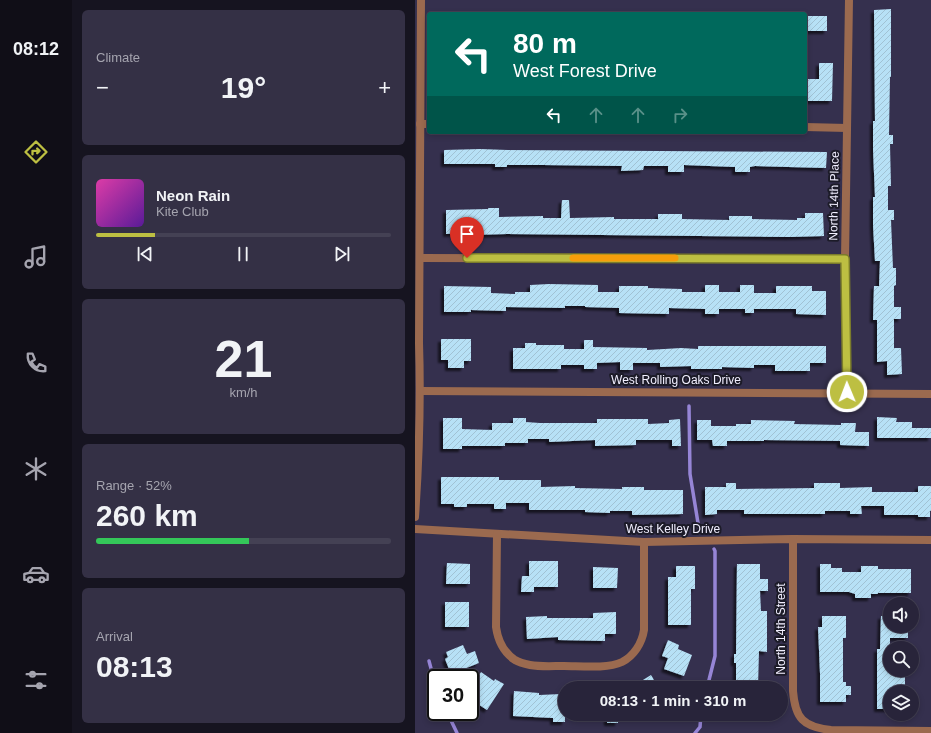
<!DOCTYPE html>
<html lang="en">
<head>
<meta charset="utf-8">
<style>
  :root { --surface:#28243a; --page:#343045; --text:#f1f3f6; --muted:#a5a4af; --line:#444154; --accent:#bdbf42 }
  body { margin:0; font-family:Helvetica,sans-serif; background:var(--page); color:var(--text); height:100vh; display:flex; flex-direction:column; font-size:15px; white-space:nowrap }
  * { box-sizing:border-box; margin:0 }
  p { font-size:13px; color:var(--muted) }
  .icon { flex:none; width:22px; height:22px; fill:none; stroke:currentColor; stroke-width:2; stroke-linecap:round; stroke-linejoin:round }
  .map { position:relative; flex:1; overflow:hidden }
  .sheet { display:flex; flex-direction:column; gap:10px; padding:10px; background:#161420; width:343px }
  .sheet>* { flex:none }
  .hud { position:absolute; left:12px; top:12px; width:380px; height:122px; border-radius:4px; box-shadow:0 2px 6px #0003,0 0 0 1px var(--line); background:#00695c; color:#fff; overflow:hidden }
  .tools { position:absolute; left:468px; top:597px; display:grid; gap:8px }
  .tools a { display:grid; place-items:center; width:36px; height:36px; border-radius:50%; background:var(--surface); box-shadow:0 2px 6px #0003,0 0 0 1px var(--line); font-size:20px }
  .speed { position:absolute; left:12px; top:669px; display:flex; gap:8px; font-size:20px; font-weight:700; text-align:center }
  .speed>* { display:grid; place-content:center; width:52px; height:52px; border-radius:50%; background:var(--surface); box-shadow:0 2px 6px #0003,0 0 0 1px var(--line); line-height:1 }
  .speed .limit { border:2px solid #111; border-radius:6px; background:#fff; color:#111 }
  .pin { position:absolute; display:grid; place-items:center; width:34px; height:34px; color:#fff; margin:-41px -17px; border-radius:50% 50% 50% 0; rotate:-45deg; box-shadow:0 0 4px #0007 }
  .pin .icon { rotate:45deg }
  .me { position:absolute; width:44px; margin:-22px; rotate:359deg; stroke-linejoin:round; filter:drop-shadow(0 0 3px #0008) }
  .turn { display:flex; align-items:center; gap:14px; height:84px; padding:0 20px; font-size:18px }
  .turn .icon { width:52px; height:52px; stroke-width:2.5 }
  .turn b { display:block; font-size:28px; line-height:34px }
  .lanes { display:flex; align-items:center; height:38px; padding:0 20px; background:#0003; justify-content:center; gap:20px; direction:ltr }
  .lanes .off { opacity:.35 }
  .big { font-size:30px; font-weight:800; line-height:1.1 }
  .sheet .widget { flex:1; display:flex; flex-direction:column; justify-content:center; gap:6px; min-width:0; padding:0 14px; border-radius:6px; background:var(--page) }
  .sheet .dial { align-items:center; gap:0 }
  .dial b { font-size:52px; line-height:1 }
  .song { display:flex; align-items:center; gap:12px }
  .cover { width:48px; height:48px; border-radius:6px; background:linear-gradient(135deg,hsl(320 70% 55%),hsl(270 70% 35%)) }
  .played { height:4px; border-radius:2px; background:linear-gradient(90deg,var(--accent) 20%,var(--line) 20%) }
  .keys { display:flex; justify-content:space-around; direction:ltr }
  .heat { display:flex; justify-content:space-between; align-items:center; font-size:22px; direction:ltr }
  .charge { height:6px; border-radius:3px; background:linear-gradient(90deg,#34c759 52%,var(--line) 0) }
  .trip { position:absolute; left:143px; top:681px; width:230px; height:40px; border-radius:20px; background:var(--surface); box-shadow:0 2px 6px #0003,0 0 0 1px var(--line); font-weight:800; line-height:40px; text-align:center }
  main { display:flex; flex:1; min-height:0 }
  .menu { display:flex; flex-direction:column; width:72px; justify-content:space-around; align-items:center; background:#100e17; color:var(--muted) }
  .menu .icon { width:28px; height:28px }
  .menu .active { color:var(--accent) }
  .menu b { font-size:18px; color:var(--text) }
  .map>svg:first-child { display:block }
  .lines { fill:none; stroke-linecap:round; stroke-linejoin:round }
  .stream { stroke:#9685d6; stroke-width:3.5 }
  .building { fill:url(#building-hatch); filter:url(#shadow) }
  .minor { stroke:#9b6a4f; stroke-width:8 }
  .tertiary { stroke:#9b6a4f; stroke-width:8 }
  .route-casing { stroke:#7b7c2b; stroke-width:10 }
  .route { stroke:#bdbf42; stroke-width:7 }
  .slow { stroke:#f59e0b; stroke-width:7 }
  .labels { text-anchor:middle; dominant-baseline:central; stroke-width:4; stroke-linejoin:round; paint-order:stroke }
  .street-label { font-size:12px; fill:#f1efff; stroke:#1c1b28 }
</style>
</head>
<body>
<main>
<nav class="menu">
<b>08:12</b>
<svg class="icon active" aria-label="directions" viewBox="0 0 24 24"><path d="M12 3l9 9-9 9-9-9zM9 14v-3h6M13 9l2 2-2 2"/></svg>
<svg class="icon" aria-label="music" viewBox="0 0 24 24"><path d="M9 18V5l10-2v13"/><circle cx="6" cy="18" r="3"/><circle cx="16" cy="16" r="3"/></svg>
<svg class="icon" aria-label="phone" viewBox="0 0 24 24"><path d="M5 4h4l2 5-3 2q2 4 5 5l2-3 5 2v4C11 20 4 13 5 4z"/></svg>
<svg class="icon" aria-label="climate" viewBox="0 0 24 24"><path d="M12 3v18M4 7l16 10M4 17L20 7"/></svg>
<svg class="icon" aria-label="car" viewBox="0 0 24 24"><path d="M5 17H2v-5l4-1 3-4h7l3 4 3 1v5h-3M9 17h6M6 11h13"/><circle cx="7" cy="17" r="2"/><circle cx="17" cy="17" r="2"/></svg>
<svg class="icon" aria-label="filters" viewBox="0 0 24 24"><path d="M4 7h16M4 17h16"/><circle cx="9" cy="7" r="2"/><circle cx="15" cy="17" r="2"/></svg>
</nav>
<section class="sheet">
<div class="widget"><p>Climate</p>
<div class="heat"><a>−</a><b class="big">19°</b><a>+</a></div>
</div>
<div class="widget">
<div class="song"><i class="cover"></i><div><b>Neon Rain</b><p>Kite Club</p></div></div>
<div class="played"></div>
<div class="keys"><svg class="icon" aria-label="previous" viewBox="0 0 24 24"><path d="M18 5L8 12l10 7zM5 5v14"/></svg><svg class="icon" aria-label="pause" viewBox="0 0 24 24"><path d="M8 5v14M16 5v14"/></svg><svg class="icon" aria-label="next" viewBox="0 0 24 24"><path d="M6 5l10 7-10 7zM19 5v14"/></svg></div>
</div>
<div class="widget dial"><b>21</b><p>km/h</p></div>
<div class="widget"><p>Range · 52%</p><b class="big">260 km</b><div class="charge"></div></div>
<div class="widget"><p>Arrival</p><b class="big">08:13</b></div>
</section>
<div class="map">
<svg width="516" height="733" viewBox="0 0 516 733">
  <defs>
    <pattern id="building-hatch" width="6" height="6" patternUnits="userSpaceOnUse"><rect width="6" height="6" fill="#b7e1f6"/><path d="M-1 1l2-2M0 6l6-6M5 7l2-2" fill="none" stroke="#a1c2d4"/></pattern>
    <filter id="shadow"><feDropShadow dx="-3" dy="3" stdDeviation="1" flood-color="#0009"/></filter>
  </defs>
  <rect width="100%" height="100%" fill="#35304e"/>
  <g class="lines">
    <g class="stream">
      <polyline points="274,406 275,474 284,529 287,532"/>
      <polyline points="14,661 21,687"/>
      <polyline points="292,688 300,656 300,551 299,549"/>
      <polyline points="32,712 42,733"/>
      <polyline points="280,733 285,727 286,714"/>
    </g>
  </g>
  <g class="building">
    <polygon points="476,9 476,77 475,77 474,135 478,135 478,144 475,144 476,186 473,186 473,210 479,210 479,220 476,220 478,268 481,268 481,285 479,286 479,307 486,307 486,319 479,319 479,348 486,348 487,374 472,375 472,361 462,362 462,320 458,320 459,286 464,286 465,261 460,261 458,225 458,197 460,197 458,149 458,121 460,121 459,10"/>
    <rect x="390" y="16" width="22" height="15"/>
    <polygon points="404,63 418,63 417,101 390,101 390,85 393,85 393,79 404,79"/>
    <polygon points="65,149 93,150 412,152 411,168 340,166 335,167 335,172 320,172 320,167 269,165 269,172 253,172 253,166 229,166 228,170 206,171 207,166 128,165 92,165 92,167 80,167 80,164 29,164 29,150"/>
    <polygon points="147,200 154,200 155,218 199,217 199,219 243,219 243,214 267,214 267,219 314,220 314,216 337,216 337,219 382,220 382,218 390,218 390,213 408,213 409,236 375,237 92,234 57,235 57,243 47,243 47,233 31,234 31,210 73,209 73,208 84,208 84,217 128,216 128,218 146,218"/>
    <polygon points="134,284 183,285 183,292 204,292 204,286 233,286 233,288 267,289 267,292 290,292 290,285 304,285 304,292 325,292 325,285 339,285 339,293 361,293 361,286 397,286 397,291 411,291 411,315 381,314 381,309 339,309 339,313 330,313 330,309 304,309 304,314 290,314 290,309 254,308 254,314 204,313 204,308 170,307 170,306 150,306 150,308 91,307 91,311 56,310 56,312 29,312 29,286 76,287 76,293 100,294 100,292 115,292 115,285"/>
    <polygon points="26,339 56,339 56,361 49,361 49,368 33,368 33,360 26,360"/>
    <polygon points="169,340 178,340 178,347 232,348 232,350 266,348 283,349 283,346 411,346 411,363 395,363 395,371 360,371 360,365 339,365 339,368 307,367 307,369 276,369 276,366 245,367 245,363 218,363 218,370 205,370 205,362 182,363 182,369 169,369 169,365 146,365 146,369 98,369 98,348 110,348 110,343 121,343 121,345 149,345 149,349 169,349"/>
    <polygon points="462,417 482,418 481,422 497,422 497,428 516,428 516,438 462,438"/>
    <polygon points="28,418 47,418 47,429 77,430 77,423 98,423 98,418 111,418 111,422 125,423 182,423 182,419 233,419 233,424 254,423 254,420 265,419 266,446 257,446 257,440 221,440 221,445 180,446 180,440 134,442 134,439 113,439 113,443 90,443 90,446 47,446 47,449 28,449"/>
    <polygon points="282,420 296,420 296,426 321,426 321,424 336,424 336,420 380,421 379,424 426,425 426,423 441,423 440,432 454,432 454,446 425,445 425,441 349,440 349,441 312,441 312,446 298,446 297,440 282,440"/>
    <polygon points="26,477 84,477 84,480 126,480 126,487 160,486 160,488 207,489 207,487 229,487 229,490 268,490 268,514 217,515 217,511 195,511 195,513 170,512 170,510 114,510 114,503 91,503 91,509 79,509 79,504 52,504 52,507 39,507 39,504 26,504"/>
    <polygon points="311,483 321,483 321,489 399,488 399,483 425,483 425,488 457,487 457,492 503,492 503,486 516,486 516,511 515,511 515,517 503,517 503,515 469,515 469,506 446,506 447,514 435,514 435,511 410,511 410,514 329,514 329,510 302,510 302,514 290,515 290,487 311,487"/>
    <polygon points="114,561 143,561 143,587 119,587 119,592 106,592 107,576 114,576"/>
    <polygon points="32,563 55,564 55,584 31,584"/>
    <polygon points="322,564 345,564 345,579 353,579 353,591 345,591 346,611 352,611 352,652 344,651 343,688 321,688 321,663 319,663 319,654 321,654"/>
    <polygon points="405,564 416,564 416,568 427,568 427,572 446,572 446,566 463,566 463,569 496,569 496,593 463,593 463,594 456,594 456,598 440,598 440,594 434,592 405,592"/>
    <polygon points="261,566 280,566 280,589 276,589 276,625 253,625 253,577 261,577"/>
    <polygon points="178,567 203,568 202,588 178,588"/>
    <rect x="30" y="602" width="24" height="25"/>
    <polygon points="201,612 201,634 190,634 190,641 143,640 143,637 112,639 111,617 132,616 132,618 178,618 178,613"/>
    <polygon points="407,616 431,616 431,638 428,638 428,682 431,682 431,686 436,686 436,695 431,695 431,702 405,702 405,673 403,627 407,627"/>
    <polygon points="466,616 475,616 475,626 493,627 493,638 475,638 475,670 490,670 490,690 488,690 488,692 475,692 475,709 462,709 462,649 465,649"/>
    <polygon points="253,640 264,645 263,649 277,655 269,676 249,669 253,658 247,656"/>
    <polygon points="48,645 52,654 60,651 64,663 36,674 30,659 33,657 31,652"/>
    <polygon points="66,672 79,681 80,679 89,684 72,710 55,699 55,689"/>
    <polygon points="236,675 244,688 215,688"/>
    <polygon points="99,691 124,693 124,695 146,694 146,697 150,697 150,722 138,722 138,718 98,716"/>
    <rect x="192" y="714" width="11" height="9"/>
  </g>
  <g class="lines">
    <g class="minor">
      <polyline points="5,124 14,124"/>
      <polyline points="390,127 432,128"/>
      <polyline points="5,258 430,259"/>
      <polyline points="5,391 516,394"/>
      <polyline points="432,392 430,259 434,0"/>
      <polyline points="0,529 229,542 378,539 516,540"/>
      <path d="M 82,534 L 81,627 C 83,641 88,652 100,660 C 105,663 110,664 115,665 C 126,667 138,666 149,666 C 165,666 192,669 207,662 C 219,656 227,643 229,630 L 229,542"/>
      <path d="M 378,539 L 378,691 C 380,718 388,727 416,730 L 516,731"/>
    </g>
    <path class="tertiary" d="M 0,517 C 4,459 6,402 4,343 L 6,0"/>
  </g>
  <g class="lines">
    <g class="route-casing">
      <polyline id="route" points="52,258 430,259 432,392"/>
    </g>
    <use href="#route" class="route"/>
    <polyline class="slow" points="158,258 260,258"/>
  </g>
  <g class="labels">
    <g class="street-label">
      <text transform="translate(419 196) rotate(-89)">North 14th Place</text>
      <text x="261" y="380">West Rolling Oaks Drive</text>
      <text x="258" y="529">West Kelley Drive</text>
      <text transform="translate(366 629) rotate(-90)">North 14th Street</text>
    </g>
  </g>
</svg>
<div class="tools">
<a><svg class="icon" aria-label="sound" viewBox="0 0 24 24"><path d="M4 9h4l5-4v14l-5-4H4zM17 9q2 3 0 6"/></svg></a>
<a><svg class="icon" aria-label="search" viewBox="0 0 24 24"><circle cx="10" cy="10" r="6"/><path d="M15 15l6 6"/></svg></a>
<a><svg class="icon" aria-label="layers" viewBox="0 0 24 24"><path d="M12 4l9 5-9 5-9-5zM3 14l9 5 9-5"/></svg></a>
</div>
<div class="speed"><div class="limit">30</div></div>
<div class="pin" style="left:52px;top:258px;background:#d93025"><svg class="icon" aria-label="arrive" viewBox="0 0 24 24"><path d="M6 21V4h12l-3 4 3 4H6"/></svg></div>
<svg class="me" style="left:432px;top:392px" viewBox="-20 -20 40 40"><circle r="17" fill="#bdbf42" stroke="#fff" stroke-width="3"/><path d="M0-11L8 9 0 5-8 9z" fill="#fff"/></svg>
<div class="trip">08:13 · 1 min · 310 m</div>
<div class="hud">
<div class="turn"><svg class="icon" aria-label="left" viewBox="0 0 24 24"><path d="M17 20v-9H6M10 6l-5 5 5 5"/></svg><div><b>80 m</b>West Forest Drive</div></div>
<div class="lanes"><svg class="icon" aria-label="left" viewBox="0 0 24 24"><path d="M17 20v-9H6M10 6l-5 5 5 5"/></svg><svg class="icon off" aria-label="ahead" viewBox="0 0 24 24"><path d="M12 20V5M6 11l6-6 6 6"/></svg><svg class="icon off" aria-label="ahead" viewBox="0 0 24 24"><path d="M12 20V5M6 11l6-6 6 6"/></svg><svg class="icon off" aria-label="right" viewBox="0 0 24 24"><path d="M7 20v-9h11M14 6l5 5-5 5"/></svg></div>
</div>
</div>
</main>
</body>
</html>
